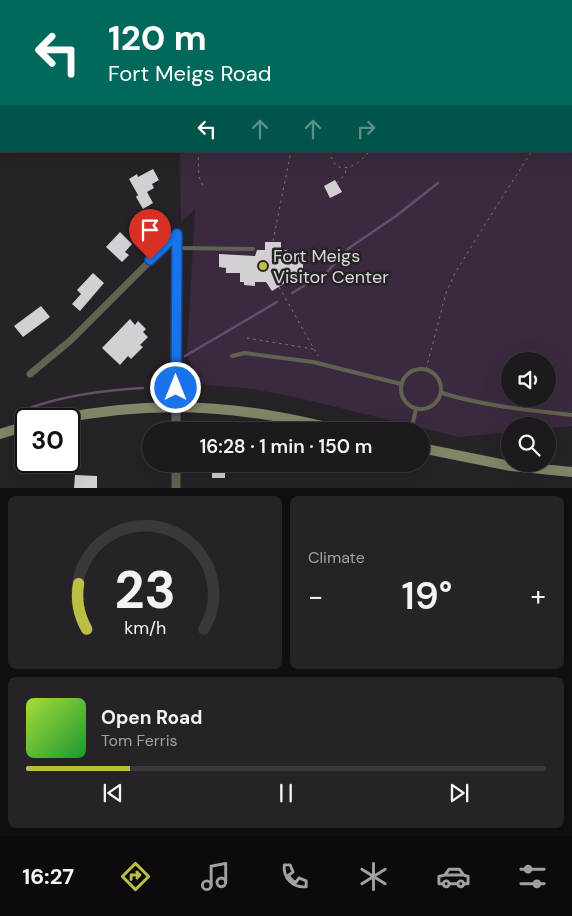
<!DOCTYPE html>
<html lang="en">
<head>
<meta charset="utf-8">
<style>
  :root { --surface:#1d1a1e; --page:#252327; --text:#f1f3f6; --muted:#a0a1a4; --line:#3b383c; --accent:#bcbf43 }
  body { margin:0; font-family:"DM Sans",sans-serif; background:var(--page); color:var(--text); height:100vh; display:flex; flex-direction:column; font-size:19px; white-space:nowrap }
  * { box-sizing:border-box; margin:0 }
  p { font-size:16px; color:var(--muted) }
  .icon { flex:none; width:28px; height:28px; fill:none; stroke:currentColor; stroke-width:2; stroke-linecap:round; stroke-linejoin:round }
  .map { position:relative; height:488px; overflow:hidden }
  .drawer { display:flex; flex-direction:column; gap:8px; padding:8px; background:#100e10; flex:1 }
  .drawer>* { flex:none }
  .top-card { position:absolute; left:0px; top:0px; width:572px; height:152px; box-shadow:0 5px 20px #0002,0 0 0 1px var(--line); background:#00695c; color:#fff; overflow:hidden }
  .controls { position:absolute; left:501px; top:352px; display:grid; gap:10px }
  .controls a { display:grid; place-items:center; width:55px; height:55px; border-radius:50%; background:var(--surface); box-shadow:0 5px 20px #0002,0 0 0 1px var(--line); font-size:25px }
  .speed { position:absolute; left:15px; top:408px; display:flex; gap:10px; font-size:25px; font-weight:700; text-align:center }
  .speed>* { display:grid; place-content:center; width:65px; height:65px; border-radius:50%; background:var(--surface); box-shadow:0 5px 20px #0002,0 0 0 1px var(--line); line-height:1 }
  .speed .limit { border:2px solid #111; border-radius:8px; background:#fff; color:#111 }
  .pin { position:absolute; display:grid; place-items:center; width:42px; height:42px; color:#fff; margin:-51px -21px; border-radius:50% 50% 50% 0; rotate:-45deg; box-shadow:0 0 5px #0007 }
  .pin .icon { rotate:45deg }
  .me { position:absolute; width:55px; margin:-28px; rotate:0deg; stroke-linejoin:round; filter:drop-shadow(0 0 4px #0008) }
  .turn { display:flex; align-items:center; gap:18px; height:105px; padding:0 25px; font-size:22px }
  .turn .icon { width:65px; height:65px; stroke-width:2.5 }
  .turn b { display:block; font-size:35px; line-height:42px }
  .lanes { display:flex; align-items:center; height:48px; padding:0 25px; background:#0003; justify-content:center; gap:25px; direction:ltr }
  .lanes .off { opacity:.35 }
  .big { font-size:38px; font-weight:600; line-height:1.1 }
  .drawer .tile { flex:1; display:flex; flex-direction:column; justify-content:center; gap:8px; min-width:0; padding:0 18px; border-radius:8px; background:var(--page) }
  .drawer .dial { align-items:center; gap:0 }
  .dial svg { height:130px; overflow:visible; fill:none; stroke:var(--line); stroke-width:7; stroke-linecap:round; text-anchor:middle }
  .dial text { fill:var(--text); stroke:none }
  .song { display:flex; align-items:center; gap:15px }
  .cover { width:60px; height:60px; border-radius:8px; background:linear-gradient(135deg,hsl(80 70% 55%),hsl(130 70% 35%)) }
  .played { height:5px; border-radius:2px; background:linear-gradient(90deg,var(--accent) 20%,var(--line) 20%) }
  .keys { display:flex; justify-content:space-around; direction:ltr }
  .heat { display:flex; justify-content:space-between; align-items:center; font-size:28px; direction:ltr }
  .drawer .tiles { flex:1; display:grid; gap:8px; grid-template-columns:1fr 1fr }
  .tile:last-child { grid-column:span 2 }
  .trip { position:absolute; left:142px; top:422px; width:288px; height:50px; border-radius:25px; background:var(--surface); box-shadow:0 5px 20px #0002,0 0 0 1px var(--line); font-weight:600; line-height:50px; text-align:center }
  .tab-bar { display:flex; height:80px; justify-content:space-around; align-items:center; background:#0c0a0c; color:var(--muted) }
  .tab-bar .icon { width:35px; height:35px }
  .tab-bar .on { color:var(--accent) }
  .tab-bar b { font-size:22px; color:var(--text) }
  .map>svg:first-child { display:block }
  .green { fill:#3b2a3f; fill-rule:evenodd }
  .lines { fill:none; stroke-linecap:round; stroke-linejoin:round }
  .stream { stroke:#674c6c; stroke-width:2.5 }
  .building { fill:#d4ced5 }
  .path { stroke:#79757a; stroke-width:1; stroke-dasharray:2.5 4; stroke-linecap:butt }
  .service { stroke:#616250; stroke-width:4 }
  .minor { stroke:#616250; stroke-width:7 }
  .tertiary { stroke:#616250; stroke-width:9 }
  .secondary { stroke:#838568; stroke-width:10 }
  .route-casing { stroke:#114b97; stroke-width:12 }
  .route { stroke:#1a73e8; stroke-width:9 }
  .poi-dot { fill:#bcbf43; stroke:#272228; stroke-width:2 }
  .labels { text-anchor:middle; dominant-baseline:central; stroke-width:5; stroke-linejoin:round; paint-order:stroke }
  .poi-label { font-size:18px; fill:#dad7db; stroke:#272228; text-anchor:start }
</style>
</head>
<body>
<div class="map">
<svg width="572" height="489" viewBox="0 0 572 489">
  <rect width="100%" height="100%" fill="#272228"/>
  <path class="green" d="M 105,0 L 572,0 L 572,426 L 548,428 L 548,426 L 510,426 L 510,432 L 459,437 L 295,397 L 253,389 L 199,384 L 187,354 L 195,209 L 181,222 L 180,151 L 571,151 L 571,1 ZM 510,361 L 548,361 L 548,399 L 510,399 Z"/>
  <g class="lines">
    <g class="stream">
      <polyline points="292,293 327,272 349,248 396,216 438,183"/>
      <polyline points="185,356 277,302"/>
      <path d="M 32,407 C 68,395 105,390 143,388"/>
    </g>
  </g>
  <g class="building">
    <polygon points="153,169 159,180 152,184 154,188 147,192 153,203 143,209 136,197 138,195 129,179 137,174 138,177"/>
    <polygon points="335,180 342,192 330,198 324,186"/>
    <polygon points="120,232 132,244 125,252 129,255 122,262 106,247"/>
    <polygon points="265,242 281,242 281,250 287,250 287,257 299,257 299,261 303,261 303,273 299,273 299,278 282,278 285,283 272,291 266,282 255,282 255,286 244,285 244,282 240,282 240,273 226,273 226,268 219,267 219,254 255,256 257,250 265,250"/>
    <polygon points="93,273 104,283 80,311 72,304 81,294 77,290"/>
    <polygon points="41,306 50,317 23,337 14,326"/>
    <polygon points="130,319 135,325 138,321 146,329 143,332 148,337 140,345 143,347 131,359 128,356 120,365 102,348"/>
    <polygon points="212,464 229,464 229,470 225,470 225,478 212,478"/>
    <polygon points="75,475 97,476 97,489 74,489"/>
  </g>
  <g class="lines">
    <g class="path">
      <polyline points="163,0 164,1"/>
      <polyline points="202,1 203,0"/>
      <polyline points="326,1 329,0"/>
      <polyline points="540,1 542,0"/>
      <polyline points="571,44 572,43"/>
      <polyline points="571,92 572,91"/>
      <polyline points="198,151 199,177 203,186"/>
      <path d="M 328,151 L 336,166 C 351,172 360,161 370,151"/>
      <polyline points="337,183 345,174 346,170"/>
      <polyline points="273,241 291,151"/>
      <polyline points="279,287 318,356"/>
      <polyline points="247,338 313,349"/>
      <polyline points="426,369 446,293 455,273 484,226 532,151"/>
    </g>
    <g class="service">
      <polyline points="177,248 253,249"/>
      <polyline points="232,356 244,353 313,362 401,384"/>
      <circle cx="421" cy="389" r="20"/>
      <path d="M 442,393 C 484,406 528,410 572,415"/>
      <polyline points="411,431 416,409"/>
    </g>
    <polyline class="minor" points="30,374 71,340 177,234 176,407"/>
    <g class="tertiary">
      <polyline points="176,431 176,407"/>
      <polyline points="176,464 176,489"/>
    </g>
    <g class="secondary">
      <path d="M 60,419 C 123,406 190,404 254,413 C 285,417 316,425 347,431"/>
      <polyline points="0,434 26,426"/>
      <polyline points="421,448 511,466 572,472"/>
    </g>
  </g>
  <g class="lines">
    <g class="route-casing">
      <polyline id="route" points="150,260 177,234 176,388"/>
    </g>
    <use href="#route" class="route"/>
  </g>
  <circle class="poi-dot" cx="263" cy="266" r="5"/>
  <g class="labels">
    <g class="poi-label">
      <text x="273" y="256">Fort Meigs<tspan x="273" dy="21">Visitor Center</tspan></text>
    </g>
  </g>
</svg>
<div class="controls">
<a><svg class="icon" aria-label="sound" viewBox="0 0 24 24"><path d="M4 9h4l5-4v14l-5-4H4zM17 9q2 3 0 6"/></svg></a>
<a><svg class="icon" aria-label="search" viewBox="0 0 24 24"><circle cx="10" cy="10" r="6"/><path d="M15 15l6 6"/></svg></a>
</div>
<div class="speed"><div class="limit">30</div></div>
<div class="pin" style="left:150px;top:260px;background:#d93025"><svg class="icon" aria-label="arrive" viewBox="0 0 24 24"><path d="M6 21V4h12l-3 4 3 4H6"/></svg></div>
<svg class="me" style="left:176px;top:388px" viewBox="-20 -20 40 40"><circle r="17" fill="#1a73e8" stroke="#fff" stroke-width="3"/><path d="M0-11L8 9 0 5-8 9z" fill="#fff"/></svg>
<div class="trip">16:28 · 1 min · 150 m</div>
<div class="top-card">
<div class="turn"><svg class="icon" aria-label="left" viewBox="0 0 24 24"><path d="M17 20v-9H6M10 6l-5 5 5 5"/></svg><div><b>120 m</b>Fort Meigs Road</div></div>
<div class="lanes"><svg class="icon" aria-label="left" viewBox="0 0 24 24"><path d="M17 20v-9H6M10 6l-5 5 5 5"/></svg><svg class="icon off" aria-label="ahead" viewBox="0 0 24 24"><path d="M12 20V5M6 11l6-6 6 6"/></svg><svg class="icon off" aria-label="ahead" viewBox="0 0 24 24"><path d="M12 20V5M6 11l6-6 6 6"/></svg><svg class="icon off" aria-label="right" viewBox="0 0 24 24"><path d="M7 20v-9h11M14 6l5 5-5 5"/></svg></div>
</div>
</div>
<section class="drawer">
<div class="tiles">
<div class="tile dial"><svg viewBox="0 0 100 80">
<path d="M14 69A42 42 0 1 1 86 69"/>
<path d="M14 69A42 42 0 0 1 9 41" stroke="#bcbf43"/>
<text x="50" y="56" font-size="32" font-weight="700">23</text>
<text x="50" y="72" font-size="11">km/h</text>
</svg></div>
<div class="tile"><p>Climate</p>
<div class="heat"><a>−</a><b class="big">19°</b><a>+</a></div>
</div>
<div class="tile">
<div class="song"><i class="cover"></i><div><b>Open Road</b><p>Tom Ferris</p></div></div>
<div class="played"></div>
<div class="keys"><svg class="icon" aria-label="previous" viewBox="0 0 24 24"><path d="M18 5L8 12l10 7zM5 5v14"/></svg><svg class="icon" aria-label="pause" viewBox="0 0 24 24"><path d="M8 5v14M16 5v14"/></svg><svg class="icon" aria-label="next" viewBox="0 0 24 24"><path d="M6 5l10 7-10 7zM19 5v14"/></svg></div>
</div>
</div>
</section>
<nav class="tab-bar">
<b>16:27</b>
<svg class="icon on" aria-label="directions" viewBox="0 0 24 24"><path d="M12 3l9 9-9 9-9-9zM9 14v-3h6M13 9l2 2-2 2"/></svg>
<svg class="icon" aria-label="music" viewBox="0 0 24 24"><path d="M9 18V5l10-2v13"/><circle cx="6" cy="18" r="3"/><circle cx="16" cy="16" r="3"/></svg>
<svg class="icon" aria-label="phone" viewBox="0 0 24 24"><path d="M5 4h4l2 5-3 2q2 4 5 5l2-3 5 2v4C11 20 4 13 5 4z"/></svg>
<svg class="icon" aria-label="climate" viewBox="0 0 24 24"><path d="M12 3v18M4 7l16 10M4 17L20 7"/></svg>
<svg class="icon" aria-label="car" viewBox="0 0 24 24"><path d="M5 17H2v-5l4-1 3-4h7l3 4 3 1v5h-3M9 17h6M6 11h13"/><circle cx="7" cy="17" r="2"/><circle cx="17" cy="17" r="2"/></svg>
<svg class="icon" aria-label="filters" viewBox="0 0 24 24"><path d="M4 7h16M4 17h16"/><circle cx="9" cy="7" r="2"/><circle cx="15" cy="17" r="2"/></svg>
</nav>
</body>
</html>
